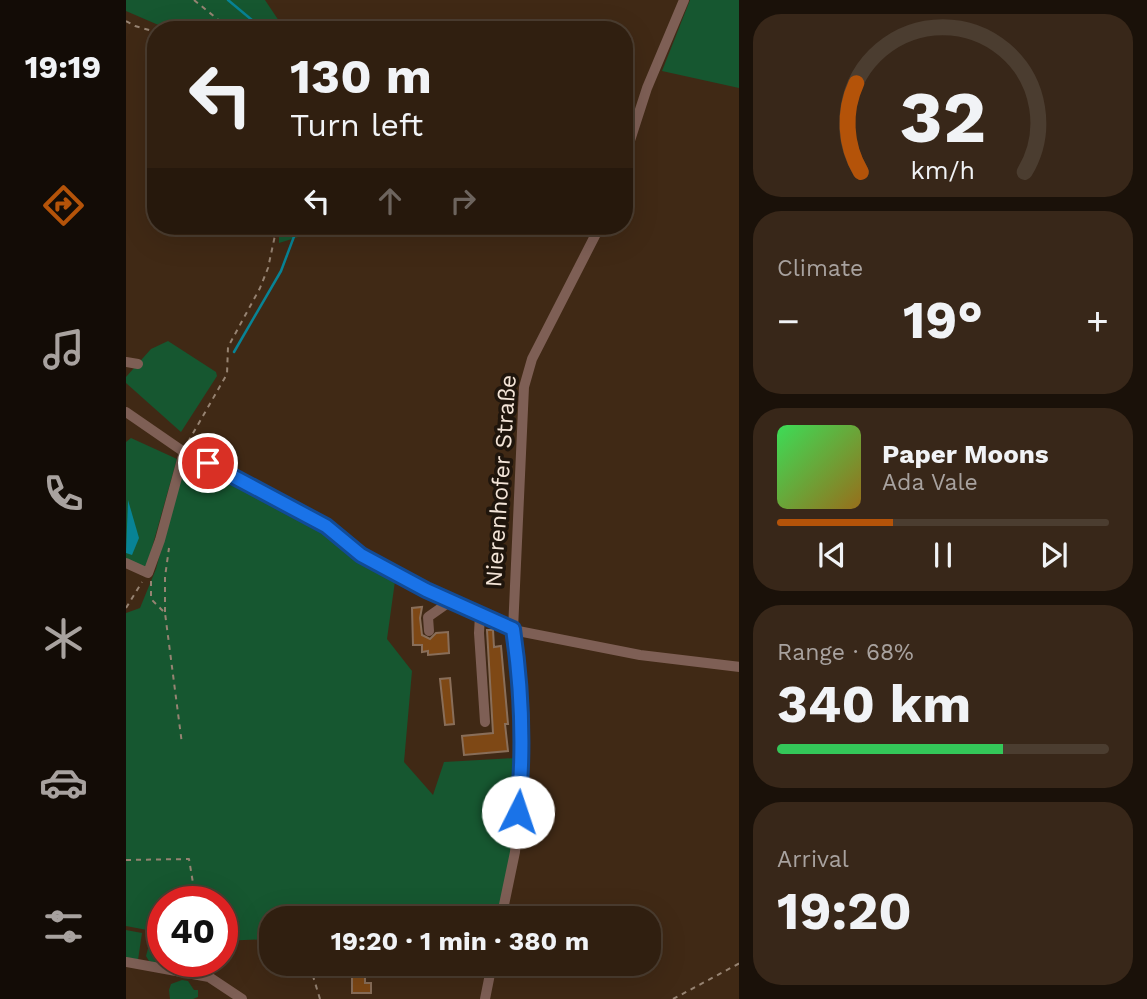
<!DOCTYPE html>
<html lang="en">
<head>
<meta charset="utf-8">
<style>
  :root { --surface:#301f10; --page:#382719; --text:#f1f3f6; --muted:#a8a29f; --line:#4b3d30; --accent:#b45309 }
  body { margin:0; font-family:"Work Sans",sans-serif; background:var(--page); color:var(--text); height:100vh; display:flex; flex-direction:column; font-size:26px; white-space:nowrap }
  * { box-sizing:border-box; margin:0 }
  p { font-size:23px; color:var(--muted) }
  .icon { flex:none; width:38px; height:38px; fill:none; stroke:currentColor; stroke-width:2; stroke-linecap:round; stroke-linejoin:round }
  .map { position:relative; flex:1; overflow:hidden }
  .side { display:flex; flex-direction:column; gap:14px; padding:14px; background:#1a1109; width:408px }
  .side>* { flex:none }
  .top-card { position:absolute; left:21px; top:21px; width:486px; height:214px; border-radius:28px; box-shadow:0 7px 28px #0002,0 0 0 2px var(--line); background:#301f10; color:var(--text); overflow:hidden }
  .speed { position:absolute; left:21px; top:886px; display:flex; gap:14px; font-size:35px; font-weight:700; text-align:center }
  .speed>* { display:grid; place-content:center; width:91px; height:91px; border-radius:50%; background:var(--surface); box-shadow:0 7px 28px #0002,0 0 0 2px var(--line); line-height:1 }
  .speed .limit { border:10px solid #d22; background:#fff; color:#111 }
  .pin { position:absolute; display:grid; place-items:center; width:60px; height:60px; color:#fff; margin:-30px; border:4px solid #fff; border-radius:50%; box-shadow:0 2px 7px #0007 }
  .me { position:absolute; width:77px; margin:-38px; rotate:4deg; stroke-linejoin:round; filter:drop-shadow(0 0 5px #0008) }
  .turn { display:flex; align-items:center; gap:24px; height:147px; padding:0 28px; font-size:32px }
  .turn .icon { width:91px; height:91px; stroke-width:2.5 }
  .turn b { display:block; font-size:49px; line-height:60px }
  .lanes { display:flex; align-items:center; height:66px; padding:0 28px; background:#0003; justify-content:center; gap:35px; direction:ltr }
  .lanes .off { opacity:.35 }
  .big { font-size:52px; font-weight:700; line-height:1.1 }
  .side .widget { flex:1; display:flex; flex-direction:column; justify-content:center; gap:10px; min-width:0; padding:0 24px; border-radius:28px; background:var(--page) }
  .side .dial { align-items:center; gap:0 }
  .dial svg { height:182px; overflow:visible; fill:none; stroke:var(--line); stroke-width:7; stroke-linecap:round; text-anchor:middle }
  .dial text { fill:var(--text); stroke:none }
  .song { display:flex; align-items:center; gap:21px }
  .cover { width:84px; height:84px; border-radius:10px; background:linear-gradient(135deg,hsl(130 70% 55%),hsl(40 70% 35%)) }
  .played { height:7px; border-radius:4px; background:linear-gradient(90deg,var(--accent) 35%,var(--line) 35%) }
  .keys { display:flex; justify-content:space-around; direction:ltr }
  .heat { display:flex; justify-content:space-between; align-items:center; font-size:38px; direction:ltr }
  .charge { height:10px; border-radius:5px; background:linear-gradient(90deg,#34c759 68%,var(--line) 0) }
  .trip { position:absolute; left:133px; top:906px; width:402px; height:70px; border-radius:28px; background:var(--surface); box-shadow:0 7px 28px #0002,0 0 0 2px var(--line); font-weight:700; line-height:70px; text-align:center }
  main { display:flex; flex:1; min-height:0 }
  .tabs { display:flex; flex-direction:column; width:126px; justify-content:space-around; align-items:center; background:#130c06; color:var(--muted) }
  .tabs .icon { width:49px; height:49px }
  .tabs .selected { color:var(--accent) }
  .tabs b { font-size:32px; color:var(--text) }
  .map>svg:first-child { display:block }
  .green { fill:#165730 }
  .water { fill:#088395 }
  .lines { fill:none; stroke-linecap:round; stroke-linejoin:round }
  .stream { stroke:#088395; stroke-width:2.5 }
  .building { fill:#7e4815; stroke:#896e59; stroke-width:2 }
  .path { stroke:#968372; stroke-width:2; stroke-dasharray:5 5; stroke-linecap:butt }
  .minor { stroke:#7e5f55; stroke-width:10 }
  .route-casing { stroke:#114b97; stroke-width:18 }
  .route { stroke:#1a73e8; stroke-width:12 }
  .labels { text-anchor:middle; dominant-baseline:central; stroke-width:7; stroke-linejoin:round; paint-order:stroke }
  .street-label { font-size:23px; fill:#f3e4d7; stroke:#1f150c }
</style>
</head>
<body>
<main>
<nav class="tabs">
<b>19:19</b>
<svg class="icon selected" aria-label="directions" viewBox="0 0 24 24"><path d="M12 3l9 9-9 9-9-9zM9 14v-3h6M13 9l2 2-2 2"/></svg>
<svg class="icon" aria-label="music" viewBox="0 0 24 24"><path d="M9 18V5l10-2v13"/><circle cx="6" cy="18" r="3"/><circle cx="16" cy="16" r="3"/></svg>
<svg class="icon" aria-label="phone" viewBox="0 0 24 24"><path d="M5 4h4l2 5-3 2q2 4 5 5l2-3 5 2v4C11 20 4 13 5 4z"/></svg>
<svg class="icon" aria-label="climate" viewBox="0 0 24 24"><path d="M12 3v18M4 7l16 10M4 17L20 7"/></svg>
<svg class="icon" aria-label="car" viewBox="0 0 24 24"><path d="M5 17H2v-5l4-1 3-4h7l3 4 3 1v5h-3M9 17h6M6 11h13"/><circle cx="7" cy="17" r="2"/><circle cx="17" cy="17" r="2"/></svg>
<svg class="icon" aria-label="filters" viewBox="0 0 24 24"><path d="M4 7h16M4 17h16"/><circle cx="9" cy="7" r="2"/><circle cx="15" cy="17" r="2"/></svg>
</nav>
<div class="map">
<svg width="614" height="999" viewBox="0 0 614 999">
  <rect width="100%" height="100%" fill="#402915"/>
  <g class="green">
    <polygon points="0,0 139,0 159,30 44,30 0,11"/>
    <polygon points="564,0 613,0 613,88 536,71"/>
    <polygon points="153,226 189,226 188,232 153,243"/>
    <polygon points="42,341 90,372 91,376 55,432 0,383 0,377 25,349"/>
    <polygon points="5,438 51,459 20,569 0,560 0,442"/>
    <polygon points="68,461 165,509 228,556 269,581 261,639 286,671 278,762 307,795 318,762 390,758 385,851 371,919 145,919 145,939 96,941 96,901 37,901 37,933 0,926 0,613 14,608 30,569 57,465"/>
    <polygon points="0,930 16,933 12,960 0,958"/>
    <polygon points="33,940 37,942 37,961 43,961 38,965 23,961 20,956 23,945"/>
    <polygon points="56,980 62,981 68,990 72,990 72,997 67,999 44,999 43,990 45,984"/>
  </g>
  <polygon class="water" points="2,500 13,538 6,555 0,553"/>
  <g class="lines">
    <g class="stream">
      <polyline points="102,0 138,30"/>
      <polyline points="108,352 155,271 172,226"/>
    </g>
  </g>
  <g class="building">
    <polygon points="296,607 294,618 296,635 304,639 310,633 322,632 323,653 302,655 302,651 296,652 296,645 287,645 286,608"/>
    <polygon points="361,630 367,630 368,647 375,646 382,724 379,724 382,751 338,755 336,736 367,733"/>
    <polygon points="324,678 328,724 319,725 314,679"/>
    <polygon points="226,974 239,974 239,983 245,983 245,993 226,993"/>
  </g>
  <g class="lines">
    <g class="path">
      <polyline points="68,0 95,22 111,30"/>
      <polyline points="0,21 9,26 30,32"/>
      <polyline points="62,442 101,374 102,347 134,288 142,268 151,226"/>
      <polyline points="25,581 25,599 39,613 56,744"/>
      <polyline points="0,608 16,582"/>
      <polyline points="39,612 39,577 43,548"/>
      <polyline points="0,860 63,859 70,901"/>
      <path d="M 194,999 L 187,976 C 198,958 225,968 242,970 L 242,978"/>
      <polyline points="547,999 614,963"/>
    </g>
    <g class="minor">
      <polyline points="499,156 521,88 558,0"/>
      <polyline points="0,362 12,364"/>
      <polyline points="0,412 58,452"/>
      <polyline points="0,563 22,573 34,540 58,452 124,484 200,526 235,555 300,590 387,630 514,655 614,667"/>
      <polyline points="354,615 353,633 359,722"/>
      <polyline points="303,631 302,617 319,605 322,600"/>
      <polyline points="375,919 389,852 394,792 396,728 394,681 387,630 398,387 406,359 474,226"/>
      <polyline points="0,962 83,977 116,999"/>
      <polyline points="359,999 366,964"/>
    </g>
  </g>
  <g class="lines">
    <g class="route-casing">
      <path id="route" d="M 82,463 L 200,526 L 235,555 L 300,590 L 387,629 C 396,690 398,751 392,812"/>
    </g>
    <use href="#route" class="route"/>
  </g>
  <g class="labels">
    <g class="street-label">
      <text transform="translate(375 481) rotate(-86)">Nierenhofer Straße</text>
    </g>
  </g>
</svg>
<div class="speed"><div class="limit">40</div></div>
<div class="pin" style="left:82px;top:463px;background:#d93025"><svg class="icon" aria-label="arrive" viewBox="0 0 24 24"><path d="M6 21V4h12l-3 4 3 4H6"/></svg></div>
<svg class="me" style="left:392px;top:812px" viewBox="-20 -20 40 40"><circle r="19" fill="#fff"/><path d="M0-13L10 11 0 6-10 11z" fill="#1a73e8"/></svg>
<div class="trip">19:20 · 1 min · 380 m</div>
<div class="top-card">
<div class="turn"><svg class="icon" aria-label="left" viewBox="0 0 24 24"><path d="M17 20v-9H6M10 6l-5 5 5 5"/></svg><div><b>130 m</b>Turn left</div></div>
<div class="lanes"><svg class="icon" aria-label="left" viewBox="0 0 24 24"><path d="M17 20v-9H6M10 6l-5 5 5 5"/></svg><svg class="icon off" aria-label="ahead" viewBox="0 0 24 24"><path d="M12 20V5M6 11l6-6 6 6"/></svg><svg class="icon off" aria-label="right" viewBox="0 0 24 24"><path d="M7 20v-9h11M14 6l5 5-5 5"/></svg></div>
</div>
</div>
<section class="side">
<div class="widget dial"><svg viewBox="0 0 100 80">
<path d="M14 69A42 42 0 1 1 86 69"/>
<path d="M14 69A42 42 0 0 1 12 30" stroke="#b45309"/>
<text x="50" y="56" font-size="32" font-weight="700">32</text>
<text x="50" y="72" font-size="11">km/h</text>
</svg></div>
<div class="widget"><p>Climate</p>
<div class="heat"><a>−</a><b class="big">19°</b><a>+</a></div>
</div>
<div class="widget">
<div class="song"><i class="cover"></i><div><b>Paper Moons</b><p>Ada Vale</p></div></div>
<div class="played"></div>
<div class="keys"><svg class="icon" aria-label="previous" viewBox="0 0 24 24"><path d="M18 5L8 12l10 7zM5 5v14"/></svg><svg class="icon" aria-label="pause" viewBox="0 0 24 24"><path d="M8 5v14M16 5v14"/></svg><svg class="icon" aria-label="next" viewBox="0 0 24 24"><path d="M6 5l10 7-10 7zM19 5v14"/></svg></div>
</div>
<div class="widget"><p>Range · 68%</p><b class="big">340 km</b><div class="charge"></div></div>
<div class="widget"><p>Arrival</p><b class="big">19:20</b></div>
</section>
</main>
</body>
</html>
